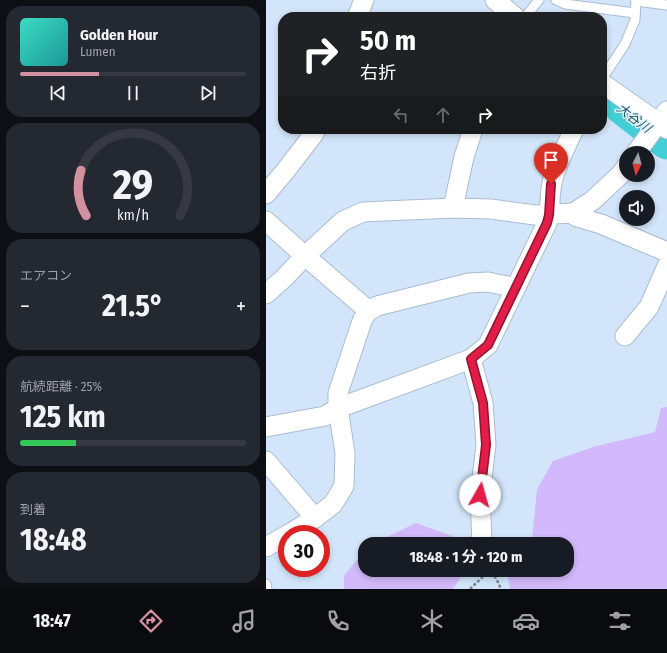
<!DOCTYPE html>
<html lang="ja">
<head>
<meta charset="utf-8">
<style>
  :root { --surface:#171b24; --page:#242831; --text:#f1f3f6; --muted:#9ea1a6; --line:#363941; --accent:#d391a0 }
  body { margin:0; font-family:"Fira Sans Condensed","Noto Sans JP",sans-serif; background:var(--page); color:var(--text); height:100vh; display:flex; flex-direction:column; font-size:15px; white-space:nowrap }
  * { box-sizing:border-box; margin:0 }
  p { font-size:13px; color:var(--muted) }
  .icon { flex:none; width:22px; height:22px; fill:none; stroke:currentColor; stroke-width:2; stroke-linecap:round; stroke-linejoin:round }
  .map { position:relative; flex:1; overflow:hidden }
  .details { display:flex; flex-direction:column; gap:6px; padding:6px; background:#0d0f14; width:266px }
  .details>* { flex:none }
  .hud { position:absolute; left:12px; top:12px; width:329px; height:122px; border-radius:16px; box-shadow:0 2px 6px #0003; background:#202124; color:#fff; overflow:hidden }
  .needle { width:26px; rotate:186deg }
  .controls { position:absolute; left:353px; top:146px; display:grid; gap:8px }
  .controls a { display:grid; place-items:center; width:36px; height:36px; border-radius:50%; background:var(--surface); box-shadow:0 2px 6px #0003; font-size:20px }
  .speed { position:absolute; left:12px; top:525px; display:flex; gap:8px; font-size:20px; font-weight:700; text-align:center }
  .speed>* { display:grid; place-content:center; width:52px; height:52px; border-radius:50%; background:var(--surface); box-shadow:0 2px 6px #0003; line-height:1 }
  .speed .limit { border:6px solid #d22; background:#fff; color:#111 }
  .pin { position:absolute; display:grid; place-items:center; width:34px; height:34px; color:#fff; margin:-41px -17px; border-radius:50% 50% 50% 0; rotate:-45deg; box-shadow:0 0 4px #0007 }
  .pin .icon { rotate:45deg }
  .me { position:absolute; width:44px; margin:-22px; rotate:7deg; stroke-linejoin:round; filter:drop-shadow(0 0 3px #0008) }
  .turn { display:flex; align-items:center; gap:14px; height:84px; padding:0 16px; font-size:18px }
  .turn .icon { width:52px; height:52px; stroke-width:2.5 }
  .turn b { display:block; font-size:28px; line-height:34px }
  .lanes { display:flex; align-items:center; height:38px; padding:0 16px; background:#0003; justify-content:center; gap:20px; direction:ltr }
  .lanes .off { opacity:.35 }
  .big { font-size:30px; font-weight:700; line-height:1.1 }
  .details .card { flex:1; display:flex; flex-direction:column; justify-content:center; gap:6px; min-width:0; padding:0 14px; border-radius:16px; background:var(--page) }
  .details .dial { align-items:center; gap:0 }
  .dial svg { height:104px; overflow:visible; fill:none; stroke:var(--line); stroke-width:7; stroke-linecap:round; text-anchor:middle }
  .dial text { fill:var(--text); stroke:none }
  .song { display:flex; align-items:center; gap:12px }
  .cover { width:48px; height:48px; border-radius:6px; background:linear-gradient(135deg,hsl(170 70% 55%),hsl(180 70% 35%)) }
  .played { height:4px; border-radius:2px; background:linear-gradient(90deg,var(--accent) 35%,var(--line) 35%) }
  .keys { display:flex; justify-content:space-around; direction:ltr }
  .heat { display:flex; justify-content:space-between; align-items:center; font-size:22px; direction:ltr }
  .charge { height:6px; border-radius:3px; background:linear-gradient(90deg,#34c759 25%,var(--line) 0) }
  .trip { position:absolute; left:92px; top:537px; width:216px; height:40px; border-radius:16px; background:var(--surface); box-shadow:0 2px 6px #0003; font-weight:700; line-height:40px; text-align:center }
  .tabs { display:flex; height:64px; justify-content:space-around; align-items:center; background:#090b0e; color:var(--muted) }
  .tabs .icon { width:28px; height:28px }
  .tabs .selected { color:var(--accent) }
  .tabs b { font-size:18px; color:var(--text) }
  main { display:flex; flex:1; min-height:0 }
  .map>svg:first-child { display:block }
  .green { fill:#d2b9fb }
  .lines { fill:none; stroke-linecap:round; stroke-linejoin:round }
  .river { stroke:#44ced6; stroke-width:35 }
  .lane-casing { stroke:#aabcd1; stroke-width:11 }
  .street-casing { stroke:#aabcd1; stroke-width:21 }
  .path { stroke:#798695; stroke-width:2.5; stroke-dasharray:3 2; stroke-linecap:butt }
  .lane { stroke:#fff; stroke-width:9 }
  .street { stroke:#fff; stroke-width:19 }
  .route-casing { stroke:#92132f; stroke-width:10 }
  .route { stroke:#e11d48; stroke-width:7 }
  .labels { text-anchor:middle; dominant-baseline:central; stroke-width:3; stroke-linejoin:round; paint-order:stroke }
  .water-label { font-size:13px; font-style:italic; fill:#20595c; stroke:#e6f1fe }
</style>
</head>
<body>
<main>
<section class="details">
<div class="card">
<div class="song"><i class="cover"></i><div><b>Golden Hour</b><p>Lumen</p></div></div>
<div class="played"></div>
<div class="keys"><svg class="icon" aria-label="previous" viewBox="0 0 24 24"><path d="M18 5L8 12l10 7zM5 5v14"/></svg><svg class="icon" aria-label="pause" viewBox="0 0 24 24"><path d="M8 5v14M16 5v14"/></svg><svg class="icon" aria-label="next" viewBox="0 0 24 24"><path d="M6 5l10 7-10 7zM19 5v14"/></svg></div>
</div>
<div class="card dial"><svg viewBox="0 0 100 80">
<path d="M14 69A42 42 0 1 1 86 69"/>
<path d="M14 69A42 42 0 0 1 10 34" stroke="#d391a0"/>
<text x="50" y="56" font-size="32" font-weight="700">29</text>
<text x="50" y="72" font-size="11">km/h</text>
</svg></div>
<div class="card"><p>エアコン</p>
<div class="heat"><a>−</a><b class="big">21.5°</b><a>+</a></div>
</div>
<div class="card"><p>航続距離 · 25%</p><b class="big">125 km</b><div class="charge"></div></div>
<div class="card"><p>到着</p><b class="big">18:48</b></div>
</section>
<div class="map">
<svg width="401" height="589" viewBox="0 0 401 589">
  <rect width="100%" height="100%" fill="#d2e5fa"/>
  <g class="green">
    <polygon points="401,407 401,589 244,589 242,578 245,570 301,570 301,544 263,544 266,540 271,489 287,461 327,447 389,432 395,408"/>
    <polygon points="150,523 189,537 191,544 106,544"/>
    <polygon points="99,550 99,570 200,570 187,589 78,589 78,576"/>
  </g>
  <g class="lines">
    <polyline class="river" points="356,107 401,142"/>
    <g class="lane-casing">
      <g id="lane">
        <polyline points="290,0 299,4 369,13"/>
        <polyline points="370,1 401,5"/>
        <polyline points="259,17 273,0"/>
        <polyline points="336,79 359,44 369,20 370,0"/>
        <polyline points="0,584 1,589"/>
      </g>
    </g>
    <g class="street-casing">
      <g id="street">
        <polyline points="229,0 249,17"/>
        <polyline points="91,17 98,0"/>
        <polyline points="336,83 401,129"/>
        <polyline points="370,153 401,111"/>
        <polyline points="0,194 20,170 47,135 50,129"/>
        <polyline points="187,208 198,157 207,129"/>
        <polyline points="307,213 308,215 311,217 335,224 401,252"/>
        <polyline points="0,221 39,256 96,305 101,312"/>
        <polyline points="0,294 17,279 39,256 77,221 97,212 187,208 225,209 269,215 307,213 326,201 355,174 360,167"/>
        <polyline points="359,336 383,307 401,266"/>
        <polyline points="205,359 217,403 220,445 214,495 216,544"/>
        <path d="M 0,427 L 59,416 L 72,408 L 86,403 L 205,359 L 222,345 L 281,223 C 285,210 283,196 286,183 C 290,164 300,147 308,129"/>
        <polyline points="0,461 49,518"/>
        <polyline points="23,534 49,518 67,504 78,486 79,453 72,408 72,393 96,321 101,312 111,306 203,283 222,282 241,286 248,290"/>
        <polyline points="0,547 21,535"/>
      </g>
    </g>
    <g class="path">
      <polyline points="254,544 257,541"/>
      <polyline points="204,589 224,570 231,580 235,589"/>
    </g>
    <use href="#lane" class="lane"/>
    <use href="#street" class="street"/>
  </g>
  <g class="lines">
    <g class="route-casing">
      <polyline id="route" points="214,495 220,445 217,403 205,359 222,345 281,223 283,215 285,184"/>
    </g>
    <use href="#route" class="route"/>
  </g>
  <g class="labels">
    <g class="water-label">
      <text transform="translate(368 118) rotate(37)">大谷川</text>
    </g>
  </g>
</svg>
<div class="controls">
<a><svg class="needle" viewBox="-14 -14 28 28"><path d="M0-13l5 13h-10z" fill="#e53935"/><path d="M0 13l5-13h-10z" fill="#9ea1a6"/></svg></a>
<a><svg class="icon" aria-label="sound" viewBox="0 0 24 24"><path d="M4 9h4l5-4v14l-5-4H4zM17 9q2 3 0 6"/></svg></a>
</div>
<div class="speed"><div class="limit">30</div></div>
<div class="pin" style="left:285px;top:184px;background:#d93025"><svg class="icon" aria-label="arrive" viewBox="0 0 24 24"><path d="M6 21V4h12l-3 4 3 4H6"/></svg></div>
<svg class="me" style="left:214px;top:495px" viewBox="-20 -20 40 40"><circle r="19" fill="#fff"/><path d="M0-13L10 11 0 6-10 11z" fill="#e11d48"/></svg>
<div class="trip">18:48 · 1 分 · 120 m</div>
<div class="hud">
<div class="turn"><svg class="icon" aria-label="right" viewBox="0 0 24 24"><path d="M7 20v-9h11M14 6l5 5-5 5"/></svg><div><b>50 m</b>右折</div></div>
<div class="lanes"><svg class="icon off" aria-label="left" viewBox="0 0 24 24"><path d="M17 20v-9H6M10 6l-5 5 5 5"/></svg><svg class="icon off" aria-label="ahead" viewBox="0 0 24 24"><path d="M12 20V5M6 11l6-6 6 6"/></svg><svg class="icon" aria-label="right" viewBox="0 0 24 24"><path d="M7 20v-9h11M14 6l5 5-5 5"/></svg></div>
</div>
</div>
</main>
<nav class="tabs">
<b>18:47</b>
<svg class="icon selected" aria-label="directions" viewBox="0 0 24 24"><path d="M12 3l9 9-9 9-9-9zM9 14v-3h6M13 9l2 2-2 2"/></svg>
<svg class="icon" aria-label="music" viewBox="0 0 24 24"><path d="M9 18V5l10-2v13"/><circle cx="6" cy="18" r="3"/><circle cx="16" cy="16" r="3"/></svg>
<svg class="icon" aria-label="phone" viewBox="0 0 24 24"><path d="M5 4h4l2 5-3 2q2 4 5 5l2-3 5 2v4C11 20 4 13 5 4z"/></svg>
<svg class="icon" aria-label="climate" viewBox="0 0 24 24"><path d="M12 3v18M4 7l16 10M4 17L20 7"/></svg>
<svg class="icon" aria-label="car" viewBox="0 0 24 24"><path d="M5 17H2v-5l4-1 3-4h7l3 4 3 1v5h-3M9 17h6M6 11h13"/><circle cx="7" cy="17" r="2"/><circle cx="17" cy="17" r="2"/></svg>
<svg class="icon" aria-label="filters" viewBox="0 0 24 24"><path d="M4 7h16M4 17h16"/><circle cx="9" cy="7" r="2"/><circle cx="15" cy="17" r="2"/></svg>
</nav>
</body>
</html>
